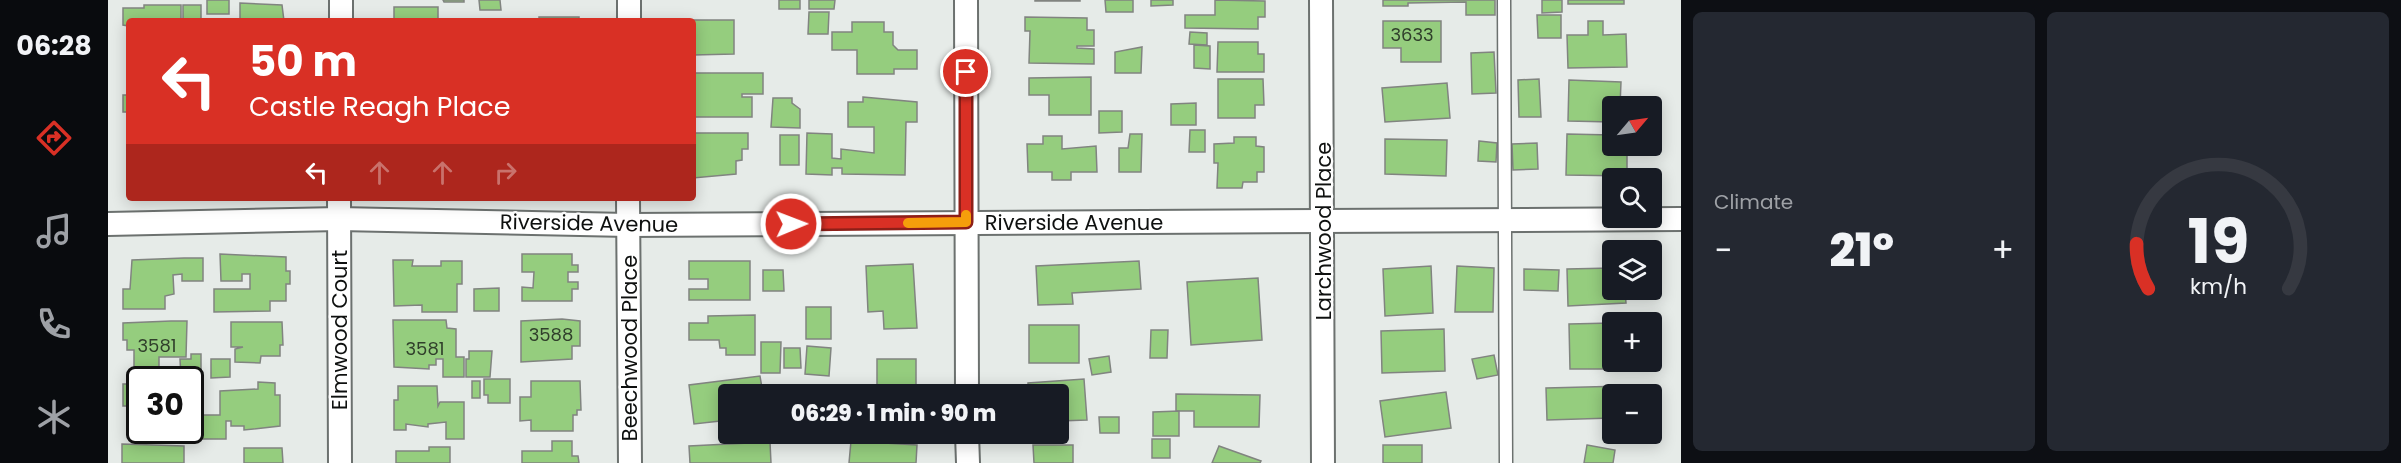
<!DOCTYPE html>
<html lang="en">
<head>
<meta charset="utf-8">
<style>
  :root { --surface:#171b24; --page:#242831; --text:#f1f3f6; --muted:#9ea1a6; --line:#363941; --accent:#d93025 }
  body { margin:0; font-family:Poppins,sans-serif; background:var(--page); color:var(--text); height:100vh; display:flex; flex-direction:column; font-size:22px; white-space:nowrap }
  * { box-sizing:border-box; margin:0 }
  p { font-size:20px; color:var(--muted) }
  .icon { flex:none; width:33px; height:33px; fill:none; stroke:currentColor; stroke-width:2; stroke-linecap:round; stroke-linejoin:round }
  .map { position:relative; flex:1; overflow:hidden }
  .sheet { display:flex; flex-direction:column; gap:12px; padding:12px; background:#0d0f14; width:720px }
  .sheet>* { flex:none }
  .banner { position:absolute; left:18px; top:18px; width:570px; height:183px; border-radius:6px; box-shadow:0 3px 15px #0003; background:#d93025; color:#fff; overflow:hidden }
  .needle { width:39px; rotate:61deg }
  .controls { position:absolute; left:1494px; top:96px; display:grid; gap:12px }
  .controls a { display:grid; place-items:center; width:60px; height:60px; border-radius:6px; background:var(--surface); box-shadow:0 3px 15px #0003; font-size:30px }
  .speed { position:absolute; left:18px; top:366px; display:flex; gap:12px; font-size:30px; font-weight:700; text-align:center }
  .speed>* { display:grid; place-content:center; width:78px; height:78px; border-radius:50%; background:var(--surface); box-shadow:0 3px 15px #0003; line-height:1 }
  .speed .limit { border:3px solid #111; border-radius:9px; background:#fff; color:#111 }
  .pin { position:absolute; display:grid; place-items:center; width:51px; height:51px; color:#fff; margin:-26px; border:3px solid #fff; border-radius:50%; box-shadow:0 2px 6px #0007 }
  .me { position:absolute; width:66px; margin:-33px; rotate:89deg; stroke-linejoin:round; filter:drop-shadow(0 0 4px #0008) }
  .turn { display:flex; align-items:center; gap:21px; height:126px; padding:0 24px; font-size:27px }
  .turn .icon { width:78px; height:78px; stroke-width:2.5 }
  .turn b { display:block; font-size:42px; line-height:51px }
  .lanes { display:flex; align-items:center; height:57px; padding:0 24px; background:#0003; justify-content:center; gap:30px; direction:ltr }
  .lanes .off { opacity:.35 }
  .big { font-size:45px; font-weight:800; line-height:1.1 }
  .sheet .card { flex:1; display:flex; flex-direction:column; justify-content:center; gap:9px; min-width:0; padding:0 21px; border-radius:9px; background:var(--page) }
  .sheet .dial { align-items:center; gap:0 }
  .dial svg { height:156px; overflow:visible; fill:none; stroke:var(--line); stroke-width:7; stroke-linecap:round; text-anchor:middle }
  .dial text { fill:var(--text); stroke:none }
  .heat { display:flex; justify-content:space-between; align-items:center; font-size:33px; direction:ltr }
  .sheet .tiles { flex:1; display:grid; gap:12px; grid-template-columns:repeat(2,1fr) }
  .trip { position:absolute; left:610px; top:384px; width:351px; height:60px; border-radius:6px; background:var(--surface); box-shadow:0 3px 15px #0003; font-weight:800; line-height:60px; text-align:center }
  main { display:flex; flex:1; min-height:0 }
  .dock { display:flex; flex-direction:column; width:108px; justify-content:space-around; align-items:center; background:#090b0e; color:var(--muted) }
  .dock .icon { width:42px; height:42px }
  .dock .current { color:var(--accent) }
  .dock b { font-size:27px; color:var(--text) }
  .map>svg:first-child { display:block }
  .building { fill:#95cd7e; stroke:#818480; stroke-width:1.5 }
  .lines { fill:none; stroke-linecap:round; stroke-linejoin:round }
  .lane-casing { stroke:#6c716f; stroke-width:15 }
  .street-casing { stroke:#6c716f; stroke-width:26 }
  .lane { stroke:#fff; stroke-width:12 }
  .street { stroke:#fff; stroke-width:22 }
  .route-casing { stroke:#8d1f18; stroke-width:15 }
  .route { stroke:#d93025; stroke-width:10 }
  .slow { stroke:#f59e0b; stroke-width:10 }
  .labels { text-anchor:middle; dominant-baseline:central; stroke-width:4.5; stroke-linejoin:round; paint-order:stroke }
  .number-label { font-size:18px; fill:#303f2b }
  .street-label { font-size:21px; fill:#0e100f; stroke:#fff }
</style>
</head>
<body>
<main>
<nav class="dock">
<b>06:28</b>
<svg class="icon current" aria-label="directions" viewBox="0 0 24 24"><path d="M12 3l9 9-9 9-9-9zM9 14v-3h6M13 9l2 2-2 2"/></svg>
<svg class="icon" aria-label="music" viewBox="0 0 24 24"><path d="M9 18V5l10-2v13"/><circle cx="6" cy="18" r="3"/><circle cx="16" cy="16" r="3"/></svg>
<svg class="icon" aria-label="phone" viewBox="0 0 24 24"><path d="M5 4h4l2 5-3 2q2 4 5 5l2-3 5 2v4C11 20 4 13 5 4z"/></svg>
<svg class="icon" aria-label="climate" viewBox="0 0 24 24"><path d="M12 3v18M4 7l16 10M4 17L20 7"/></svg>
</nav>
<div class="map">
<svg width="1573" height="463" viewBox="0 0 1573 463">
  <rect width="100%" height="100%" fill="#e6ebe8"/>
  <g class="building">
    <rect x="99" y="0" width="22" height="14"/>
    <polygon points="335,0 356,0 356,2 336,2"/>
    <polygon points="371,0 392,0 393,10 372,10"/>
    <rect x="671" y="0" width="21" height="9"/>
    <polygon points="701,0 727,0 726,9 701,9"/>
    <rect x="927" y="0" width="45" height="1"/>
    <polygon points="997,0 1025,0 1025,12 998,12"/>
    <polygon points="1043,0 1065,0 1065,5 1043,6"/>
    <polygon points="1107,0 1157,1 1157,17 1150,17 1150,29 1077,28 1077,15 1107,15"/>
    <polygon points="1275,0 1387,0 1387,15 1358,15 1358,2 1300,3 1300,6 1275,6"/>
    <polygon points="1434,0 1454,0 1454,12 1434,13"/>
    <rect x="1460" y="0" width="56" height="4"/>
    <polygon points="132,3 174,5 176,21 132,21"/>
    <polygon points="36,5 73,5 73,21 21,21 21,26 15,25 15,8 36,8"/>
    <rect x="75" y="5" width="18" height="16"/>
    <rect x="286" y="7" width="44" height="14"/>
    <polygon points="701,12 721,12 720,34 700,34"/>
    <polygon points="1429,15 1453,15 1453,38 1430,38"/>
    <polygon points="431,17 471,17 471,21 416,21 431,20"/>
    <polygon points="917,17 979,18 979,30 986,30 986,46 969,46 969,48 986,49 986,64 921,63 922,31 917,31"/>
    <polygon points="582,20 626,20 626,54 585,55 585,21"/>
    <polygon points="1275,21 1333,21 1333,62 1293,62 1293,48 1275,48"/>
    <polygon points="1480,21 1495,21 1495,35 1518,34 1519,67 1460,68 1459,35 1480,35"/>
    <polygon points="744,22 776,22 776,32 785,32 785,45 790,50 809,50 809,69 786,69 786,74 749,74 749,50 724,50 724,32 744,32"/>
    <polygon points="1082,32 1099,33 1099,45 1081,44"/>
    <polygon points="1110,42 1150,42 1150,54 1156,54 1156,72 1109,72"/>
    <polygon points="1086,45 1102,46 1102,69 1086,68"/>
    <polygon points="1034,47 1033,73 1007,73 1007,52"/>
    <polygon points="1386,52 1388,93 1364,94 1363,53"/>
    <polygon points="585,73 655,73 655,94 634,94 634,97 644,97 644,117 585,117"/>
    <polygon points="983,77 983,115 941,115 941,95 921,95 921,78"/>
    <polygon points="1110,79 1155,79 1156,105 1147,105 1147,118 1110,118"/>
    <polygon points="1431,79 1433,117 1411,117 1410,80"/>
    <polygon points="1461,80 1513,82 1512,106 1504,106 1504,122 1460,121"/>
    <polygon points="1339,83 1342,118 1277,122 1274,88"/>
    <rect x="15" y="95" width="6" height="17"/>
    <polygon points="755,97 809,102 809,122 798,122 797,175 734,174 734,168 724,168 724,175 698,174 699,133 724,134 724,158 733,159 733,149 766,153 766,127 740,127 740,102 755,102"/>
    <polygon points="665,98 684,98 684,103 692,109 692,128 663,127"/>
    <polygon points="1088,103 1088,125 1063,125 1063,104"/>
    <polygon points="991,111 1014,111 1014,132 991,133"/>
    <polygon points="1082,130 1097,130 1097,152 1081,152"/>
    <polygon points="585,133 640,133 640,149 634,149 634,160 628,161 628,174 585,178"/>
    <polygon points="1022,134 1034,134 1033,172 1011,172 1011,148 1020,148"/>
    <polygon points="1459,134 1504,135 1504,146 1519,146 1519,176 1458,175"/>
    <rect x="672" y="135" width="19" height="30"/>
    <polygon points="935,136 954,136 954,149 988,146 989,172 963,172 963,180 944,180 944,172 920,172 919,144 935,144"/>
    <polygon points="1126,137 1148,137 1148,146 1156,147 1156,172 1149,172 1149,182 1135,182 1134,188 1109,188 1110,163 1106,163 1106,144 1126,143"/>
    <polygon points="1277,139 1339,140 1338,176 1277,174"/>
    <polygon points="1371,141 1389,143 1388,162 1370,161"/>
    <polygon points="1429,143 1430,169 1405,170 1404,144"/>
    <polygon points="112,254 178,257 178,271 182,271 182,284 178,284 178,301 162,301 162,311 106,312 106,289 142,289 142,274 134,274 134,281 113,281"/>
    <polygon points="414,254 464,254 464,265 470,265 470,272 460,272 460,282 470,282 470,289 464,289 464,301 414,301 414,287 425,288 426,272 414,272"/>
    <polygon points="76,258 95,258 95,281 74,281 74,274 65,275 66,294 57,296 57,309 15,309 15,289 22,289 24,260"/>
    <polygon points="285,260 305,260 304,266 333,266 333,261 354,261 354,284 349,284 349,312 314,312 314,305 286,306"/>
    <polygon points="581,261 642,261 642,300 581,300 581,289 600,289 600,279 581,279"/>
    <polygon points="1031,261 1033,289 964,293 965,304 930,305 928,266"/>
    <polygon points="805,264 809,328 776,329 775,311 760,312 758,266"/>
    <polygon points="1323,266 1325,313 1277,316 1275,269"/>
    <polygon points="1349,266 1386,268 1385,312 1347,312"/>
    <polygon points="1504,268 1504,290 1517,290 1518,303 1460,306 1459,269"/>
    <polygon points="1416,269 1451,270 1450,291 1416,290"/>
    <polygon points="655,270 675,270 676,291 655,291"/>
    <polygon points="1150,278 1154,340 1083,345 1079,282"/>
    <polygon points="391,288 391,311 366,311 366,289"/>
    <rect x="698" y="307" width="25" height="32"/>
    <polygon points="647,315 647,355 618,355 618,348 612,348 611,340 581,340 581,323 600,323 600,316"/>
    <polygon points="454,319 472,321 472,346 464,346 464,359 413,362 413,321"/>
    <polygon points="285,320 338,320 339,328 348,329 348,357 356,357 356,377 335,377 335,359 328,359 328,365 321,365 321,369 286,367"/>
    <polygon points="63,321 79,321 78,357 51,357 51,367 26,367 26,350 19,350 19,340 15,340 15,323"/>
    <polygon points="123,322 174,322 175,345 172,345 172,356 153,356 152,363 127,362 127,349 135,347 123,347"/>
    <polygon points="1504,323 1504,362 1516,362 1516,369 1462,369 1461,324"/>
    <rect x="921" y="325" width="50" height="38"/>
    <polygon points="1336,329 1337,371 1274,373 1273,331"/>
    <polygon points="1043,330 1060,330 1059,358 1042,358"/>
    <polygon points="653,342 673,342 672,373 653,373"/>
    <polygon points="699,346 723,348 721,376 697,374"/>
    <polygon points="676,348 692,348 693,368 676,368"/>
    <polygon points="361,351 384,351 382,377 358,377 358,359 361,359"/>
    <polygon points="83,354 93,354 93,378 73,378 72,359 83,359"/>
    <polygon points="1386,355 1390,375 1369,379 1364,359"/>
    <polygon points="1001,356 1003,372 984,375 981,359"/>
    <polygon points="103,359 122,359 122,377 103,378"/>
    <rect x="769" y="359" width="39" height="35"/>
    <polygon points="652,376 655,394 621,394 621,420 586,424 581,385"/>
    <polygon points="376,379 402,379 402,403 380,403 380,395 376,395"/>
    <polygon points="976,379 979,420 951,421 951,394 920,394 920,383"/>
    <rect x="364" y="381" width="8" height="17"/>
    <polygon points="423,381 472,381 473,410 469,410 469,415 465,415 465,431 423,431 423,420 412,421 412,397 423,397"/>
    <polygon points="150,382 167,383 167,395 172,395 172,426 136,430 136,426 123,426 123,421 118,421 118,439 94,439 94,415 112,415 112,391 150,389"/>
    <rect x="15" y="384" width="17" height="22"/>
    <polygon points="290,386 329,386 330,406 332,402 356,402 356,439 338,439 338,422 320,424 320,427 298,424 298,430 286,430 286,400 290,400"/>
    <polygon points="1517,386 1518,394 1504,394 1504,418 1439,420 1438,388"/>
    <polygon points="1338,392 1343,428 1277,437 1272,401"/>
    <polygon points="1068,394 1152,395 1151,427 1086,427 1086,411 1068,411"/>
    <polygon points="1071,411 1071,436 1045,436 1045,412"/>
    <polygon points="991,417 1011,417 1011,433 992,433"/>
    <polygon points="82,421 91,421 91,439 71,439 71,430 82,430"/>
    <rect x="657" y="434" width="22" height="3"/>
    <rect x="1044" y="439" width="18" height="19"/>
    <polygon points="444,441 464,441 464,456 470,456 471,463 414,463 414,451 444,451"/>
    <polygon points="743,441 809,445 808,463 741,463"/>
    <polygon points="662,442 663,463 582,463 581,446"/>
    <polygon points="14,444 76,446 76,463 14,463"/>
    <polygon points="925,445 965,445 965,463 926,463"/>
    <rect x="1275" y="445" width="39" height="18"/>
    <polygon points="1479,445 1507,450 1505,463 1476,463"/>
    <polygon points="1111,446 1153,461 1152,463 1104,463"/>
    <polygon points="321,447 342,447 342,463 288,463 288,451 321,451"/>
    <polygon points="136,448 174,448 175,463 136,463"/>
  </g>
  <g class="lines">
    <g class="lane-casing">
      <polyline id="lane" points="1396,0 1398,463"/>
    </g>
    <g class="street-casing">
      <g id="street">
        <polyline points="233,0 233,21"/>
        <polyline points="858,0 859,394"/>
        <polyline points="1213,0 1215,463"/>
        <polyline points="521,21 521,0"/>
        <polyline points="231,198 232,463"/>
        <polyline points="520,198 522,463"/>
        <polyline points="0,224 231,219 520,225 1573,219"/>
        <polyline points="859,434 860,463"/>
      </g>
    </g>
    <use href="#lane" class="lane"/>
    <use href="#street" class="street"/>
  </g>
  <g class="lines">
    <g class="route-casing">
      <polyline id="route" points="683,224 858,222 858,72"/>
    </g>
    <use href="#route" class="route"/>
    <polyline class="slow" points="800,223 858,222 858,215"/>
  </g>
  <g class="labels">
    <g class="number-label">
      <text x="1304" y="34">3633</text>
      <text x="443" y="334">3588</text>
      <text x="49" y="345">3581</text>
      <text x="317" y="348">3581</text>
    </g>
    <g class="street-label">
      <text x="966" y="222">Riverside Avenue</text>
      <text transform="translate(481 223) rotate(1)">Riverside Avenue</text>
      <text transform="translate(1215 231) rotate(-90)">Larchwood Place</text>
      <text transform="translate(231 330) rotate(-90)">Elmwood Court</text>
      <text transform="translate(521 348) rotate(-90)">Beechwood Place</text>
    </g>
  </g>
</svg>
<div class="controls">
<a><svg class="needle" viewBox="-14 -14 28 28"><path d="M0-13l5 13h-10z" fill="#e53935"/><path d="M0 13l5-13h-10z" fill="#9ea1a6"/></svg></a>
<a><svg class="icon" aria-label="search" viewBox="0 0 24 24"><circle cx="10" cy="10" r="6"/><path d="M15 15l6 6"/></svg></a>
<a><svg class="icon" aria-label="layers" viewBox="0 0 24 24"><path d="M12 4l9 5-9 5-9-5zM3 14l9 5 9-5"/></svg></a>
<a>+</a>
<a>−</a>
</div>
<div class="speed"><div class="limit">30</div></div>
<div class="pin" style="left:858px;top:72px;background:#d93025"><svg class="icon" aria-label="arrive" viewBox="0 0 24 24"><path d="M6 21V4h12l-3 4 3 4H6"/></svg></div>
<svg class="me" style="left:683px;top:224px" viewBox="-20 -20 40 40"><circle r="17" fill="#d93025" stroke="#fff" stroke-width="3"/><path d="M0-11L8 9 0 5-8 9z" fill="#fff"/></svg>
<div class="trip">06:29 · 1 min · 90 m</div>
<div class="banner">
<div class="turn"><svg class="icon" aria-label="left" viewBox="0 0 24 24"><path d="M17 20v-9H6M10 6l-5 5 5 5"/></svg><div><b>50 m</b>Castle Reagh Place</div></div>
<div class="lanes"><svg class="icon" aria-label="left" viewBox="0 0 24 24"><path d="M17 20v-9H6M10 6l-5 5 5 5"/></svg><svg class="icon off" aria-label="ahead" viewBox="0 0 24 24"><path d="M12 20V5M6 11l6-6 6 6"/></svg><svg class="icon off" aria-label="ahead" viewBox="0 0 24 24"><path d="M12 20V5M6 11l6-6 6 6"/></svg><svg class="icon off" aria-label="right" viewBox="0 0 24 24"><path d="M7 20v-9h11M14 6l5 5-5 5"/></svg></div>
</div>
</div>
<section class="sheet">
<div class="tiles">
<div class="card"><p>Climate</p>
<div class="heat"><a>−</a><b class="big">21°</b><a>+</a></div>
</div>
<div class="card dial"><svg viewBox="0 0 100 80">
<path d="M14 69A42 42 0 1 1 86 69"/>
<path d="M14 69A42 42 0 0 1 8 46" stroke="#d93025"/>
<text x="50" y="56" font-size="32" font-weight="700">19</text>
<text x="50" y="72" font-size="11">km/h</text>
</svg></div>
</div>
</section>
</main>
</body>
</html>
